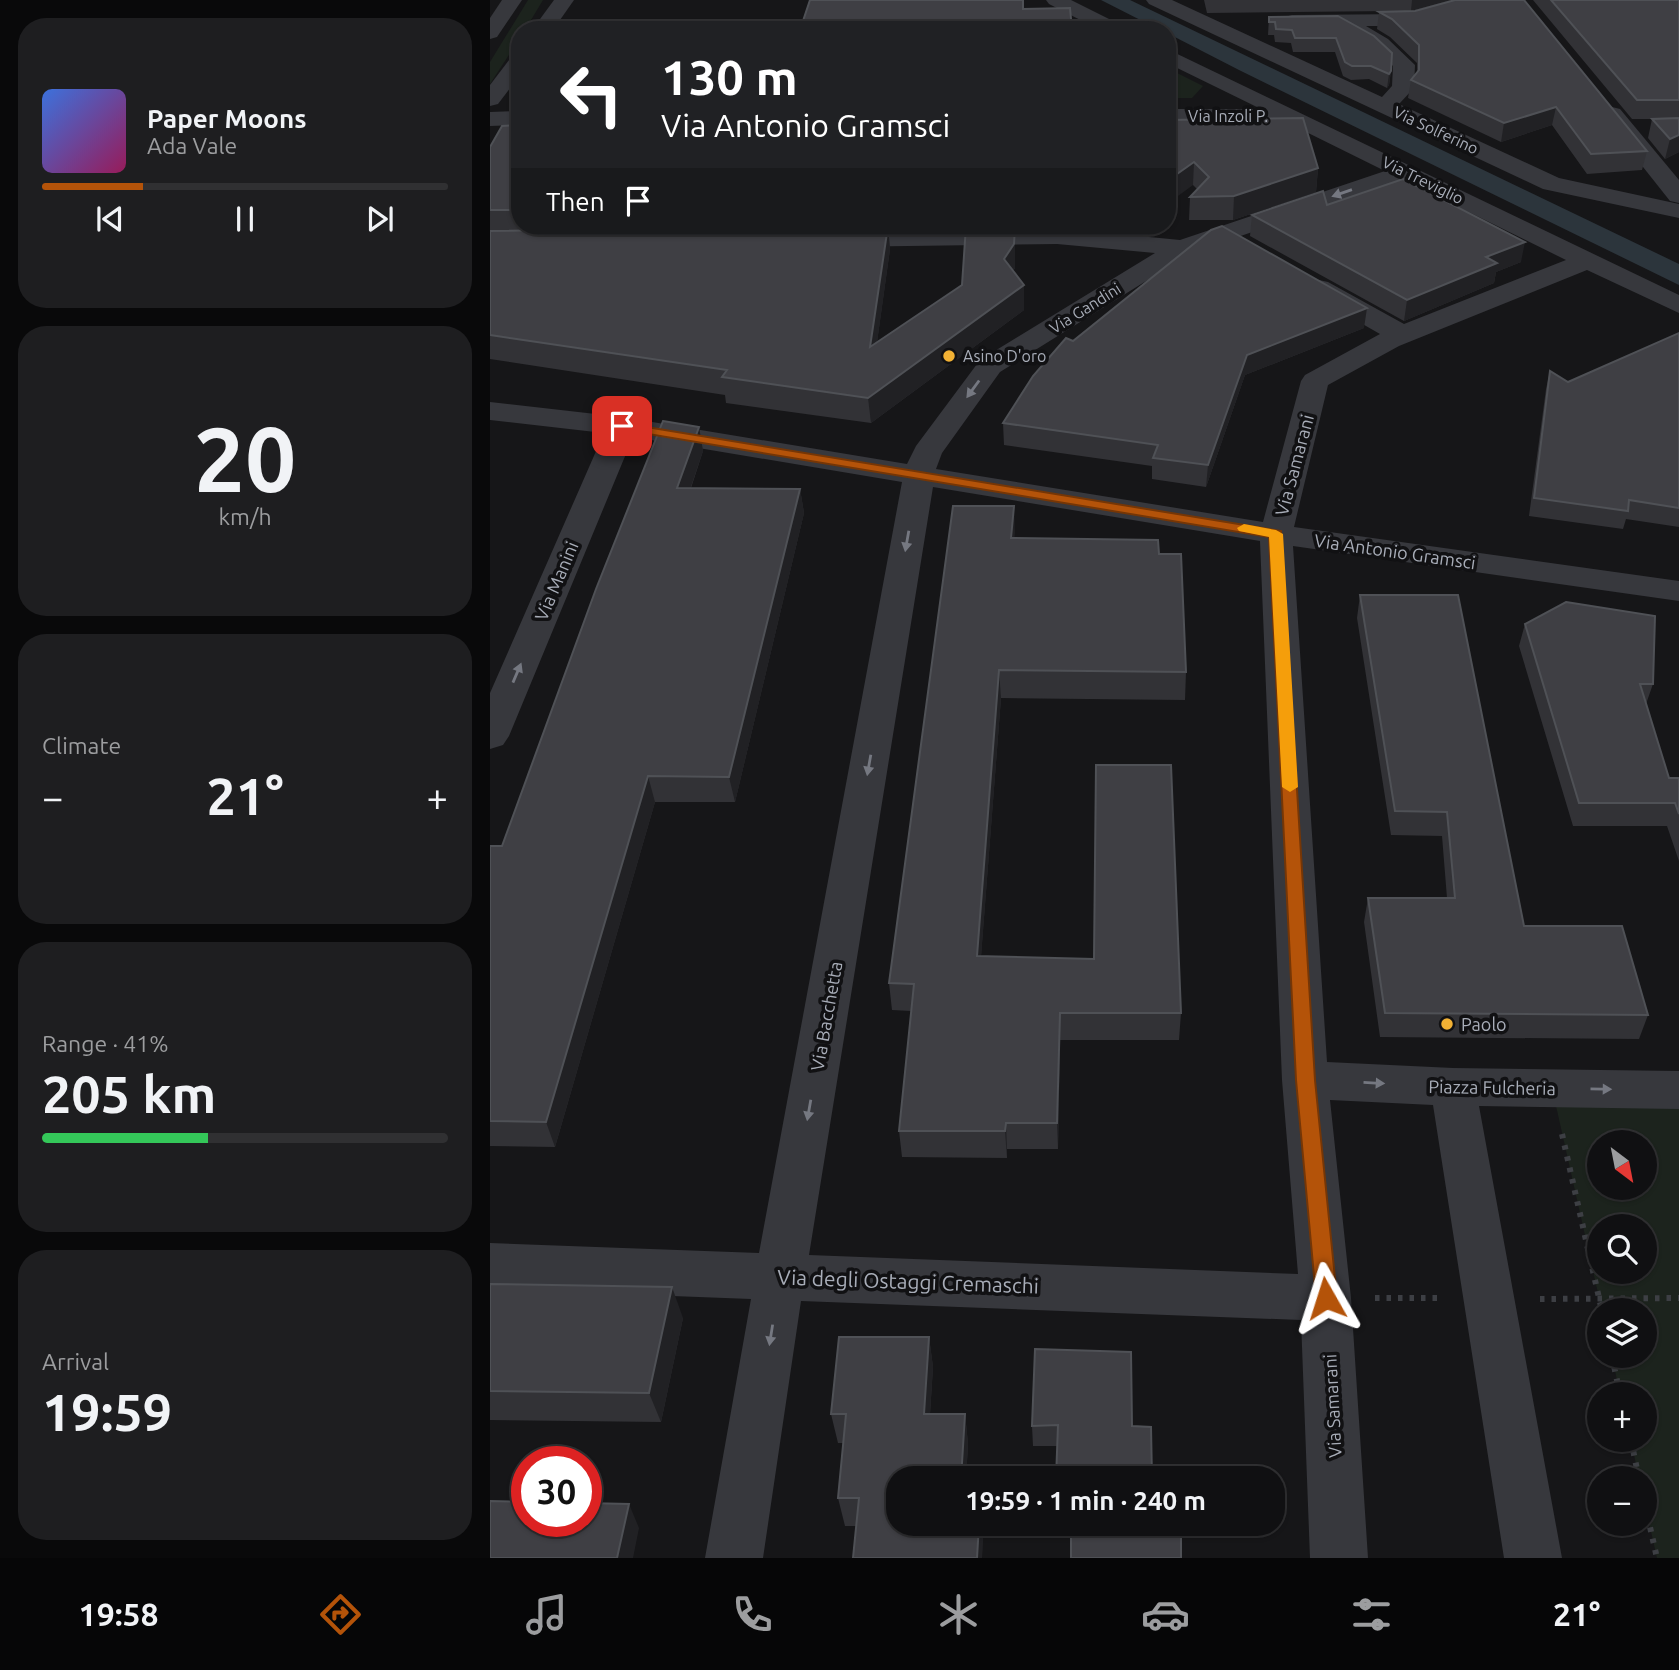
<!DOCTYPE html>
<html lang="en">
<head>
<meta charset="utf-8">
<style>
  :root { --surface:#101012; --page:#1e1e20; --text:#f1f3f6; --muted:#9c9d9f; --line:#303032; --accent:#b45309 }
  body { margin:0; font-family:Ubuntu,sans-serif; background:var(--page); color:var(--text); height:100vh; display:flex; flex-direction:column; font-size:26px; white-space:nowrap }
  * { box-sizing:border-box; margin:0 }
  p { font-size:23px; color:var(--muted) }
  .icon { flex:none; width:38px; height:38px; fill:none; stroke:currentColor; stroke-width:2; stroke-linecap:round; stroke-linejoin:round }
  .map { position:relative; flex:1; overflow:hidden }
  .side { display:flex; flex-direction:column; gap:18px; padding:18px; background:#09090a; width:490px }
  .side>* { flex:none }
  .top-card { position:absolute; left:21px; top:21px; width:665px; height:214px; border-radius:28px; box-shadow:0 2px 5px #0004,0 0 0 2px var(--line); background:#202124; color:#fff; overflow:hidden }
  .needle { width:46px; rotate:148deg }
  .fabs { position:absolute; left:1097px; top:1130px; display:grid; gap:14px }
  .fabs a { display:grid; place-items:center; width:70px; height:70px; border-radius:50%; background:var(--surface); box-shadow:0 2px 5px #0004,0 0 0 2px var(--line); font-size:35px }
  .speed { position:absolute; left:21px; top:1446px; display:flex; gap:14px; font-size:35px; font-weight:700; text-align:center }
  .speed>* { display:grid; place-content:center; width:91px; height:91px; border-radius:50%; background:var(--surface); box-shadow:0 2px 5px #0004,0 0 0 2px var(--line); line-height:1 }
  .speed .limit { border:10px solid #d22; background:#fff; color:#111 }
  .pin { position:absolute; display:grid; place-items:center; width:60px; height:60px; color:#fff; margin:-30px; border-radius:14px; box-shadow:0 4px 10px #0006 }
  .me { position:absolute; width:77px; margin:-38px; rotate:354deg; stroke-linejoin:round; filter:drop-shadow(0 0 5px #0008) }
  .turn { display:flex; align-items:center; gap:24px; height:147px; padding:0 35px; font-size:32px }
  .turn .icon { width:91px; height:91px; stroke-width:2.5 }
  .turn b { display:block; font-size:49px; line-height:60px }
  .then { display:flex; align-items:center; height:66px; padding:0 35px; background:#0003; gap:14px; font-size:26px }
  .big { font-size:52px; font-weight:700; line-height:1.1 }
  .side .widget { flex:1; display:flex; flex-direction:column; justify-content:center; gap:10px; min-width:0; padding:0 24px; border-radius:28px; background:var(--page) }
  .side .dial { align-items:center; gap:0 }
  .dial b { font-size:91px; line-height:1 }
  .song { display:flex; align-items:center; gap:21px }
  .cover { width:84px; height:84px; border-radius:10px; background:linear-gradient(135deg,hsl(220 70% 55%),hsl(330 70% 35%)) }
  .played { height:7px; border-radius:4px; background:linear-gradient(90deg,var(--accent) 25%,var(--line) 25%) }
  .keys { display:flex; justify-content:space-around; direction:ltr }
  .heat { display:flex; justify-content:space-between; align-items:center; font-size:38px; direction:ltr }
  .charge { height:10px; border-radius:5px; background:linear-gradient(90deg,#34c759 41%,var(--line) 0) }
  .trip { position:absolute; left:396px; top:1466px; width:399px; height:70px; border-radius:28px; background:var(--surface); box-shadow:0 2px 5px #0004,0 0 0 2px var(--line); font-weight:700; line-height:70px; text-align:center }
  .tabs { display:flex; height:112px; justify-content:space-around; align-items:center; background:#060607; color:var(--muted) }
  .tabs .icon { width:49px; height:49px }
  .tabs .current { color:var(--accent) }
  .tabs b { font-size:32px; color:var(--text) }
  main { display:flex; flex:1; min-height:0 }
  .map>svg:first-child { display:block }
  .green { fill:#1c231d; fill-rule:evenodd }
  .water { fill:#2c353c }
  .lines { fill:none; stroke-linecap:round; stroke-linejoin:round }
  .path { stroke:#3d3f44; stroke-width:6; stroke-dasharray:4.5 7; stroke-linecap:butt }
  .minor { fill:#37383d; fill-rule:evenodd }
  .wall { fill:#323236 }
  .shaded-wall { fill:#212124 }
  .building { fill:#3f3f44; stroke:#4f5156; stroke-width:2 }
  .oneway { fill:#757881 }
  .route { fill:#b45309; stroke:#753606; stroke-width:2 }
  .slow { fill:#f59e0b }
  .poi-dot { fill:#f2b134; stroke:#111113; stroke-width:2.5 }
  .labels { text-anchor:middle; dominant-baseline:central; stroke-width:7; stroke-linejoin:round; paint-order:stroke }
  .far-street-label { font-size:16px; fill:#a8adb8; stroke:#111113 }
  .far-poi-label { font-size:16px; fill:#a8adb8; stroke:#111113; text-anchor:start }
  .street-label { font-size:18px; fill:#a8adb8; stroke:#111113 }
  .poi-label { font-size:18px; fill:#a8adb8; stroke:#111113; text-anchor:start }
  .near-street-label { font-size:21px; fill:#a8adb8; stroke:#111113 }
</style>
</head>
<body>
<main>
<section class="side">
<div class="widget">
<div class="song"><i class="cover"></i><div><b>Paper Moons</b><p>Ada Vale</p></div></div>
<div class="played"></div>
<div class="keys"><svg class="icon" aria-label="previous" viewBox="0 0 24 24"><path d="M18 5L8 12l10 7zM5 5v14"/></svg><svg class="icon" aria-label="pause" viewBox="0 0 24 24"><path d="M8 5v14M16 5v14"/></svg><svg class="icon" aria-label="next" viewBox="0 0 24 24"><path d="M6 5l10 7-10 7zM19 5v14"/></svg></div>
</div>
<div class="widget dial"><b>20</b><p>km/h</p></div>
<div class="widget"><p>Climate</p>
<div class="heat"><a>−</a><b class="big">21°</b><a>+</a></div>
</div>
<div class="widget"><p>Range · 41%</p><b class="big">205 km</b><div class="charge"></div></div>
<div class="widget"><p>Arrival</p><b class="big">19:59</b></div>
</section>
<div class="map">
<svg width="1189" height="1558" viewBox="0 0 1189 1558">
  <rect width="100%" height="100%" fill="#161618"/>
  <g class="green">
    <polygon points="38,0 53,0 35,30 30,30 30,38 0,84 0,62"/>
    <polygon points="677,68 713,86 702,98 677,98"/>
    <path d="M 1062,1088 L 1189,1089 L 1189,1558 L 1167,1558 L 1155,1505 L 1155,1479 L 1149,1479 L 1141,1440 L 1155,1440 L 1155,1395 L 1130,1395 L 1122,1356 L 1155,1356 L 1155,1311 L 1112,1311 ZM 1110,1143 L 1155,1143 L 1155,1188 L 1110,1188 ZM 1110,1227 L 1155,1227 L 1155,1272 L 1110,1272 Z"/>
  </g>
  <polygon class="water" points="611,0 640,0 1189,264 1189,285 749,70 677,33 677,30 670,30"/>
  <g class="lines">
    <g class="path">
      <polyline points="1072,1134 1112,1311"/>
      <polyline points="885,1298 947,1298"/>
      <polyline points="1050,1299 1189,1298"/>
      <polyline points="1122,1356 1130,1395"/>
      <polyline points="1141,1440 1149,1479"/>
      <polyline points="1155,1505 1167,1558"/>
    </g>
    <g class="minor">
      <polygon points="12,0 32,0 7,37 0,39 0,18"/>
      <polygon points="64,0 84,0 63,30 42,30"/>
      <polygon points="556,0 581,0 633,26 636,30 610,30 559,4"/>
      <polygon points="656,0 682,0 892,97 902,86 903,66 884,47 849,27 802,27 795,25 792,21 795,17 802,15 922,14 941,9 948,11 951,15 948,19 922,26 876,26 898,39 925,65 924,88 909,104 1069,178 1189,204 1189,218 1053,189 659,4"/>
      <path d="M 677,49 L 1189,295 L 1189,313 L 1097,270 L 909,346 L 838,385 L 804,527 L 1189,581 L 1189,601 L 803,546 L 837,1062 L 963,1068 L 1189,1071 L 1189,1109 L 989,1106 L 1072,1558 L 1014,1558 L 943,1105 L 840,1100 L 861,1298 L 878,1558 L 820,1558 L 811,1320 L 311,1301 L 273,1558 L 215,1558 L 261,1299 L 0,1289 L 0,1243 L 269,1253 L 412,482 L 143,437 L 19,736 L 13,745 L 0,749 L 0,693 L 114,433 L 0,420 L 0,402 L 132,417 L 417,464 L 426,446 L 490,360 L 665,253 L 567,244 L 345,247 L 336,244 L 332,239 L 336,234 L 567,228 L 690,240 L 895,171 L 796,122 L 677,123 L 677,109 L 771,109 L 677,63 ZM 914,180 L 1076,260 L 914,324 L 838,282 L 829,280 L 820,282 L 816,288 L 820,294 L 890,334 L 815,375 L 811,381 L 773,522 L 446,469 L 452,453 L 510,372 L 701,253 ZM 443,487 L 770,541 L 792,1080 L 808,1274 L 319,1255 Z"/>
      <polygon points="30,55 30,75 8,104 0,106 0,85 22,56"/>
      <polygon points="1122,107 1130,109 1189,180 1189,203 1180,201 1111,114 1114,109"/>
      <polygon points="30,111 30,125 0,126 0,112"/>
    </g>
  </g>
  <g class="wall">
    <polygon points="714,0 962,0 922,11 1157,151 1152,170 1097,174 1062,125 1011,142 918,98 921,80 927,73 927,63 900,37 887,29 889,12 902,11 717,13"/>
    <polygon points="1043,0 1189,0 1189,152 1175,159 1158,138 1162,119 1142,119"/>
    <polygon points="848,16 901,71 899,85 897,88 879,79 861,80 853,76 845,52 803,52 801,43 785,42 784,35 778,35 779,17"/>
    <polygon points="677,120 828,168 826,192 743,220 699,220 700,197 707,189 703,185"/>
    <polygon points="30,125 30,226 403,226 403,228 398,228 400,249 387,342 472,285 476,226 527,226 525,226 525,268 523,271 534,285 534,310 381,423 236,403 235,395 0,359 0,147"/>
    <polygon points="837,205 1031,262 1006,272 1004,283 914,321 760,236 762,215"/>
    <polygon points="616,226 648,226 639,232 616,230"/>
    <polygon points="874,328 755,375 716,487 662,479 662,466 514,445 513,423 583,341"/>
    <polygon points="1189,333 1189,527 1136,519 1133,529 1039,516 1056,389 1060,371 1078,382"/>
    <polygon points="209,427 213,451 201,488 310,489 314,513 245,802 165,802 65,1147 0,1146 0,846 12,846"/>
    <polygon points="524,506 524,538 669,554 696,672 695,700 511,698 491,956 691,1013 689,1040 570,1040 568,1149 517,1149 517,1158 412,1157 409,1131 421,1011 402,1010 399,983"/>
    <polygon points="870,595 1034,926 1158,1015 1149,1039 890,1037 874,922 878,898 957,898 952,836 901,835 867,618"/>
    <polygon points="1035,624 1163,684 1156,704 1179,778 1189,778 1189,861 1177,826 1083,826 1029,646"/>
    <polygon points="0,1284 193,1318 171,1422 0,1420"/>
    <polygon points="439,1337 443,1367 440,1414 475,1414 478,1444 476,1479 408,1479 408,1524 493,1524 492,1558 366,1526 355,1526 348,1498 353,1443 348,1443 341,1414"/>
    <polygon points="545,1349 642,1426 567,1446 543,1446 542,1426"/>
    <polygon points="565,1524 691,1524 581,1530 566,1530"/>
  </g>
  <g class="shaded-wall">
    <polygon points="922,0 962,0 921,11"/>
    <polygon points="901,71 899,85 897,88 899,74"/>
    <polygon points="1066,107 1062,125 1011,142 1014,123"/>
    <polygon points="1189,135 1189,152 1175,159 1180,139"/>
    <polygon points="704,162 703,185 677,204 677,181"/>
    <polygon points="828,168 826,192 743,220 744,196"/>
    <polygon points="398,226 400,249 383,372 380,347"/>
    <polygon points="525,226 525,268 515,283 514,259"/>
    <polygon points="639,226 648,226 639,232"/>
    <polygon points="1035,242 1031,262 1006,272 1004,283 914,321 917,300 996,257"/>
    <polygon points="534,285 534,310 381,423 378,398"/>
    <polygon points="877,308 874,328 755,375 716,487 718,465 757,355"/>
    <polygon points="209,427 213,451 192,513 187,488"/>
    <polygon points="310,489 314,513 245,802 239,777"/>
    <polygon points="524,506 525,533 522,564 521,538"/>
    <polygon points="509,670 511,698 489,983 487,956"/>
    <polygon points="158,776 165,802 65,1147 56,1122"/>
    <polygon points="570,1013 570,1040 568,1149 567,1123"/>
    <polygon points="516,1123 517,1149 517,1158 515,1131"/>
    <polygon points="182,1287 193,1318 171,1422 159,1393"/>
    <polygon points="439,1337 443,1367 438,1444 434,1414"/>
    <polygon points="475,1414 478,1444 476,1479 471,1479"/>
    <polygon points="139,1504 149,1528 143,1558 127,1558"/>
    <polygon points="489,1524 493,1524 492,1558 487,1558"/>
  </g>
  <g class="building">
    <polygon points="320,0 533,0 533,9 580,8 582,30 310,30"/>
    <polygon points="965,0 1034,0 1157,151 1101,154 1066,107 1014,123 921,80 929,70 929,45 902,19 889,12 925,11"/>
    <polygon points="1061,0 1189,0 1189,100 1147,100"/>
    <polygon points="848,16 884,36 902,53 901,71 899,74 881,66 862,66 855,62 846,38 805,38 802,30 786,29 785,22 779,22 779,17"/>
    <polygon points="813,118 828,168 744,196 700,197 719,177 704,162 677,181 677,120"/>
    <polygon points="1189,118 1189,135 1180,139 1162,119"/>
    <polygon points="30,125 30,210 0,210 0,147 12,126"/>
    <polygon points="913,179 1035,242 996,257 1007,263 917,300 762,215 833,191 837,205"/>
    <polygon points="357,226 398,226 380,347 472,285 476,226 525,226 524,244 514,259 534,285 378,398 232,377 237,370 0,335 0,231"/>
    <polygon points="732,226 877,308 757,355 718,465 663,458 668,445 513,423 543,376 576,338 583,341 721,230"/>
    <polygon points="1189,333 1189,508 1139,500 1138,511 1044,498 1060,371 1078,382"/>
    <polygon points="173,421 209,427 187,488 310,489 239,777 158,776 56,1122 0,1121 0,846 12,846 106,589"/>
    <polygon points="463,506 524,506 521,538 668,540 669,554 691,554 696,672 509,670 487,956 604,959 606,765 681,765 691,1013 570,1013 567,1123 516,1123 515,1131 409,1131 424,984 399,983"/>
    <polygon points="870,595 968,595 1034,926 1132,926 1158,1015 895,1013 878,898 965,898 957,812 905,811"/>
    <polygon points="1076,602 1165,616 1163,684 1150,684 1179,778 1189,778 1189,814 1185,803 1089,803 1035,624"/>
    <polygon points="0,1284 182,1287 159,1393 0,1391"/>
    <polygon points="349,1337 439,1337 434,1414 475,1414 471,1479 408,1479 408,1524 489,1524 487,1558 363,1558 369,1498 348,1498 356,1414 341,1414"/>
    <polygon points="545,1349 641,1352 642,1426 661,1427 662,1479 566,1479 568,1425 542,1426"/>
    <polygon points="0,1501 37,1502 37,1521 96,1521 96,1503 139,1504 127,1558 0,1558"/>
    <rect x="581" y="1524" width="110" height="34"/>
  </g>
  <defs><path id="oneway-solid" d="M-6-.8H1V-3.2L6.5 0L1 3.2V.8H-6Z" transform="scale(1.75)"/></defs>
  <g class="oneway">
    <use href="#oneway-solid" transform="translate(852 193) rotate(161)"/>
    <use href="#oneway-solid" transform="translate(483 389) rotate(126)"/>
    <use href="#oneway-solid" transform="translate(417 541) rotate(100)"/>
    <use href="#oneway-solid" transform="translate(27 673) rotate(-67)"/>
    <use href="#oneway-solid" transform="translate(379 765) rotate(100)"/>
    <use href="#oneway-solid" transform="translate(884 1083) rotate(3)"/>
    <use href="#oneway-solid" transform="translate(1111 1089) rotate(1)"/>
    <use href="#oneway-solid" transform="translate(319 1110) rotate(100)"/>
    <use href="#oneway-solid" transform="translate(281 1335) rotate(99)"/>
  </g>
  <polygon class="route" points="132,423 791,531 825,1080 847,1298 844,1305 836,1307 829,1305 826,1298 806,1080 779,537 128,429 128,424"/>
  <polygon class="slow" points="754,524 786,530 793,534 808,787 800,792 792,787 779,537 749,531 747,528"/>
  <g class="poi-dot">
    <circle cx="459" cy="356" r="7"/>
    <circle cx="957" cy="1024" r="7"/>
  </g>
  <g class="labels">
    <g class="far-street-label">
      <text x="738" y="116">Via Inzoli P.</text>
      <text transform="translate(946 130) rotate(25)">Via Solferino</text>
      <text transform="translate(933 180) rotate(26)">Via Treviglio</text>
      <text transform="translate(595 308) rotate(-32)">Via Gandini</text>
    </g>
    <g class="far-poi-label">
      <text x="473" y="356">Asino D'oro</text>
    </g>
    <g class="street-label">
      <text transform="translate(804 465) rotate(-75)">Via Samarani</text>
      <text transform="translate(905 551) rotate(8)">Via Antonio Gramsci</text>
      <text transform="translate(66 581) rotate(-67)">Via Manini</text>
      <text transform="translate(336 1016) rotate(-80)">Via Bacchetta</text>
      <text transform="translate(1002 1087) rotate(1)">Piazza Fulcheria</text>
      <text transform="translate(842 1406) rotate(-93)">Via Samarani</text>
    </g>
    <g class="poi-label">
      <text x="971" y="1024">Paolo</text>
    </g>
    <g class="near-street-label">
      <text transform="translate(418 1281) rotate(2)">Via degli Ostaggi Cremaschi</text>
    </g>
  </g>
</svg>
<div class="fabs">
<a><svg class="needle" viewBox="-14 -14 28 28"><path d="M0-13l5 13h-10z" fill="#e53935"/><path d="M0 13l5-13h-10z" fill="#9c9d9f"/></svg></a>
<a><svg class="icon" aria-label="search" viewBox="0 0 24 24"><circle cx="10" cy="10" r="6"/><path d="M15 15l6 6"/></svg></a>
<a><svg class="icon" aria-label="layers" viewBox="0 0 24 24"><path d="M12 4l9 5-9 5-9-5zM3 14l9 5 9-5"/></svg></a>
<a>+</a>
<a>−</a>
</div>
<div class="speed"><div class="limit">30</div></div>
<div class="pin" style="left:132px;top:426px;background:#d93025"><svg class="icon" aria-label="arrive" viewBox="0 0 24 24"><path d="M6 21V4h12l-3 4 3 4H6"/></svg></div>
<svg class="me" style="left:836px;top:1298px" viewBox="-20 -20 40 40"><path d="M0-17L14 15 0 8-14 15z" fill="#b45309" stroke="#fff" stroke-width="4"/></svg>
<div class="trip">19:59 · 1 min · 240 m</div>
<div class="top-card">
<div class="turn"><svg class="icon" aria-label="left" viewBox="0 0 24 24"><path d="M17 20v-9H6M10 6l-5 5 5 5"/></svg><div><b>130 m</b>Via Antonio Gramsci</div></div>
<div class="then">Then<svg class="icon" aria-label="arrive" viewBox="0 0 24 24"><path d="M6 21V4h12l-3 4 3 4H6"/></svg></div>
</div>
</div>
</main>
<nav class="tabs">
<b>19:58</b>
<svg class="icon current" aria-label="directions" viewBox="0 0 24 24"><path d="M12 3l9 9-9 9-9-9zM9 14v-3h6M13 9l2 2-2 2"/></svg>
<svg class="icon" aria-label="music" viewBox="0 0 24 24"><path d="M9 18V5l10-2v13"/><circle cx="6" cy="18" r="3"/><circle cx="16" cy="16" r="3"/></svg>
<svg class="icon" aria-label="phone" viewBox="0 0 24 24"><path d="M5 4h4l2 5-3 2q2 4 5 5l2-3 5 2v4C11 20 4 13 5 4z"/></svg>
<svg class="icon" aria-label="climate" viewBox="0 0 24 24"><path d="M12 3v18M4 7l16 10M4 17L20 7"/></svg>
<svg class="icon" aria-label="car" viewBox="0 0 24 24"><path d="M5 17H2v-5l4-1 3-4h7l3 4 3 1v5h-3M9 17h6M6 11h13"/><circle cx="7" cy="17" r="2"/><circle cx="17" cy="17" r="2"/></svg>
<svg class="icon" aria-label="filters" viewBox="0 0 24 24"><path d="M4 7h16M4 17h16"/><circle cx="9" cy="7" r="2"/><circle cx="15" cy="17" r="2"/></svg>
<b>21°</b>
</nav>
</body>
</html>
